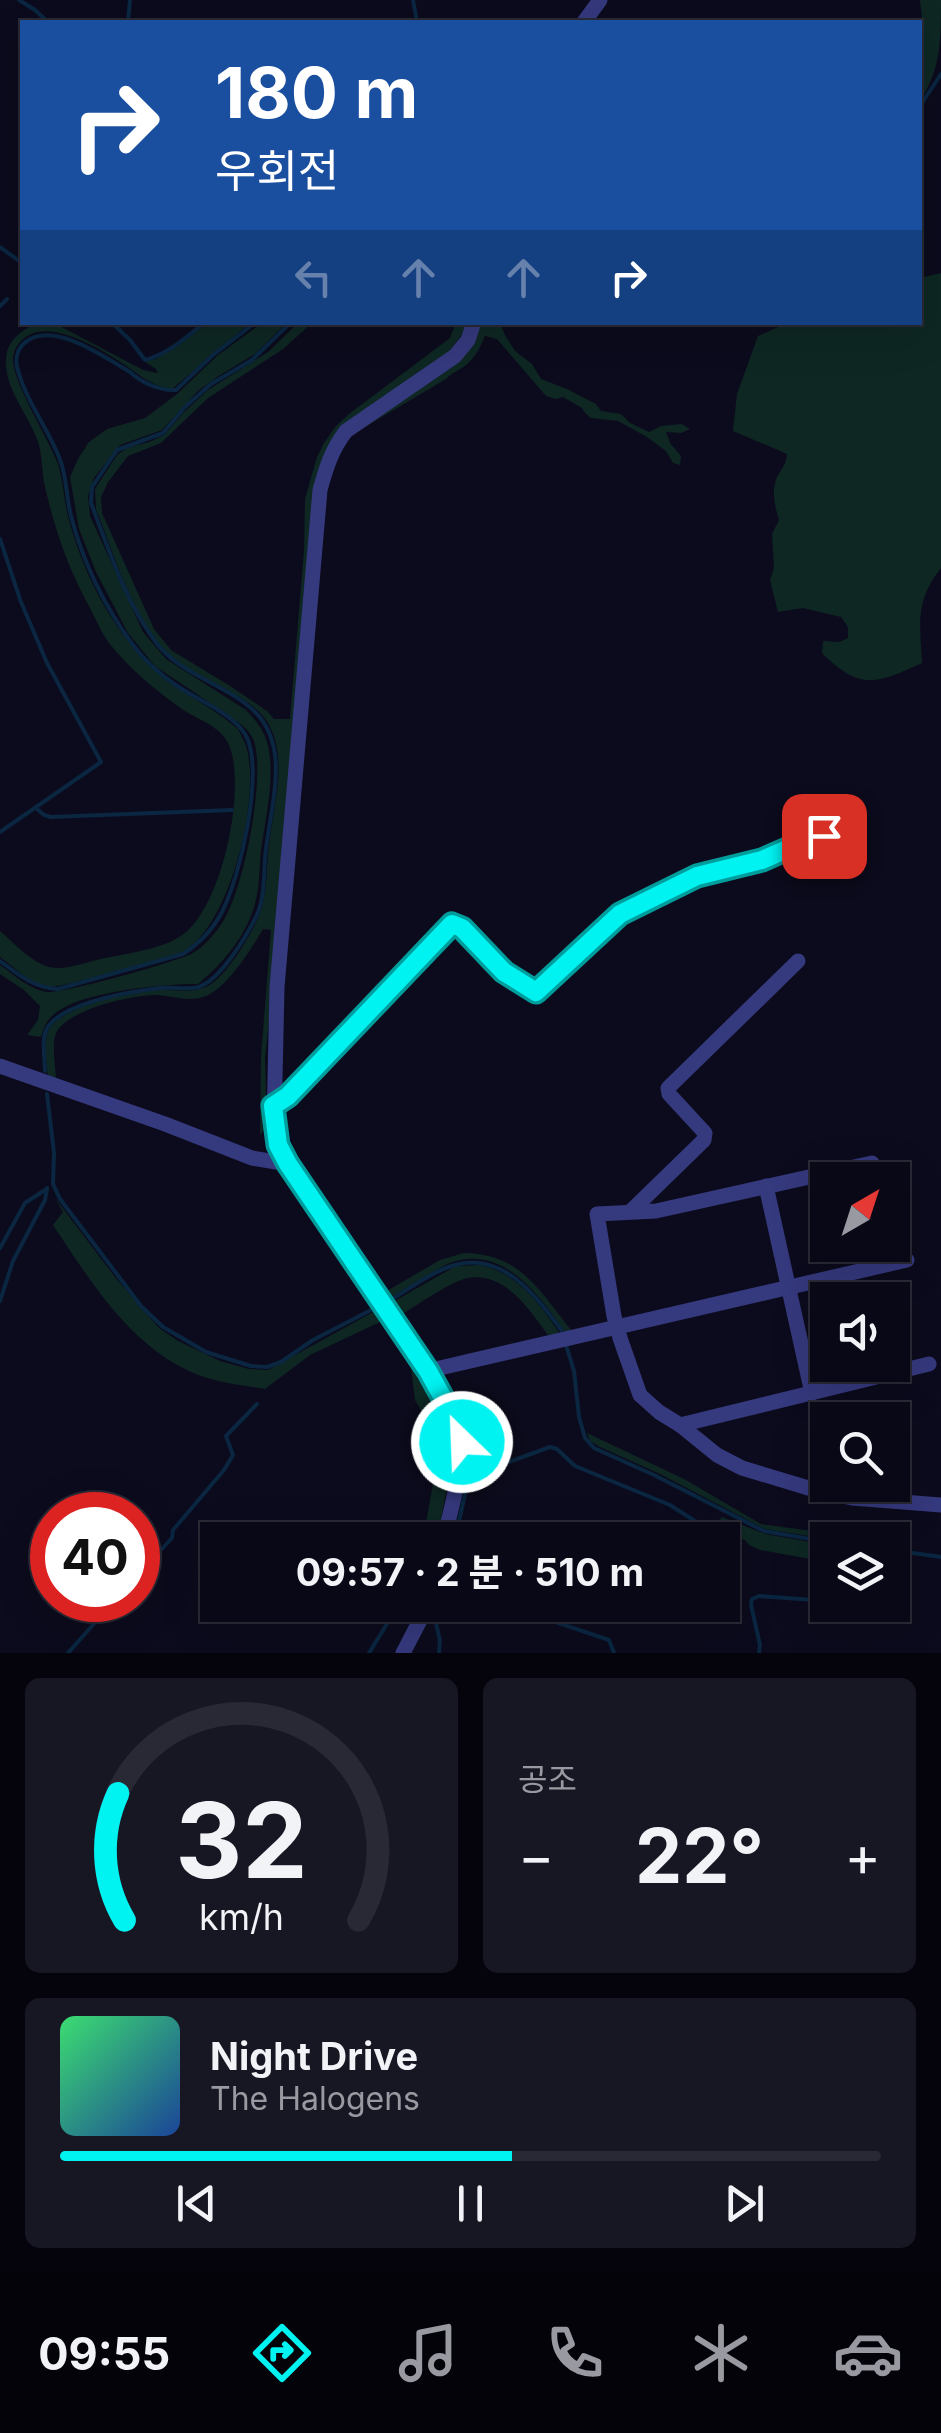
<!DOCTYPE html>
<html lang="ko">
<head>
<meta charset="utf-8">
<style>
  :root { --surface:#090816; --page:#171623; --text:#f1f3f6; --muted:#999aa1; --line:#292935; --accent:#00f2f1 }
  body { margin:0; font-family:Inter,"Noto Sans KR",sans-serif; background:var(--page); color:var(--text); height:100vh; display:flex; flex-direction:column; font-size:38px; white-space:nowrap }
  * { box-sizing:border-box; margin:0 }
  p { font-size:32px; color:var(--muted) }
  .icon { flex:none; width:55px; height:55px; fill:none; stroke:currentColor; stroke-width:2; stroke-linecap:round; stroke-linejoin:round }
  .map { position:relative; height:1653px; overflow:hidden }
  .drawer { display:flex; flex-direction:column; gap:25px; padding:25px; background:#05040c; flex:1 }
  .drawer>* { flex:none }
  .top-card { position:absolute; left:20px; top:20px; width:902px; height:305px; border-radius:0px; box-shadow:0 10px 40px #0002,0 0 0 2px var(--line); background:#1a4fa0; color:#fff; overflow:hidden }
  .needle { width:65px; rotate:39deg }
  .tools { position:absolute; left:810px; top:1162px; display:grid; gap:20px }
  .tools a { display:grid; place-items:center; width:100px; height:100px; border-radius:0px; background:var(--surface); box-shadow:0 10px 40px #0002,0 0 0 2px var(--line); font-size:50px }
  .speed { position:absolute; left:30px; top:1492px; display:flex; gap:20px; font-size:50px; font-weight:700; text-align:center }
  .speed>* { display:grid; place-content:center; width:130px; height:130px; border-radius:50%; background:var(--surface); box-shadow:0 10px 40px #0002,0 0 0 2px var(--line); line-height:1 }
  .speed .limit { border:15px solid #d22; background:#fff; color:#111 }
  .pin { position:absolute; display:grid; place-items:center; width:85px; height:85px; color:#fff; margin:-42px; border-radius:20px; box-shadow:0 5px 15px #0006 }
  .me { position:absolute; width:110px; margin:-55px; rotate:336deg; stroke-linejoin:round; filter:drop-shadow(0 0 8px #0008) }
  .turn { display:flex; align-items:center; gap:35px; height:210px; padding:0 30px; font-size:45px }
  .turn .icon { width:130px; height:130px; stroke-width:2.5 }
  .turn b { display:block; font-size:70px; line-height:85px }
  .lanes { display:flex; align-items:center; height:95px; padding:0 30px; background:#0003; justify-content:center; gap:50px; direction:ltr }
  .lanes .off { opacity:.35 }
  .big { font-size:75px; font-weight:700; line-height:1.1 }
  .drawer .card { flex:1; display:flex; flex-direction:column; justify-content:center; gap:15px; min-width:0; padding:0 35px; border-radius:15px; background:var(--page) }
  .drawer .dial { align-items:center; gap:0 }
  .dial svg { height:260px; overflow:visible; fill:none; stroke:var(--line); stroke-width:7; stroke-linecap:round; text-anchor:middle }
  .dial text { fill:var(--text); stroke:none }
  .song { display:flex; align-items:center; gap:30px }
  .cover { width:120px; height:120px; border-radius:15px; background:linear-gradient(135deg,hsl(140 70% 55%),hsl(220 70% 35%)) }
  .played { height:10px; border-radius:5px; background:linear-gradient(90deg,var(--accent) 55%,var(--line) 55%) }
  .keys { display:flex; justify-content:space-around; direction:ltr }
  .heat { display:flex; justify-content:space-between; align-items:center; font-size:55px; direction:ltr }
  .drawer .tiles { flex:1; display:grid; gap:25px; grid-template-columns:1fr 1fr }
  .card:last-child { grid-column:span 2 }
  .trip { position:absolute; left:200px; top:1522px; width:540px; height:100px; border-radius:0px; background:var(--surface); box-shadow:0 10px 40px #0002,0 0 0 2px var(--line); font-weight:700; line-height:100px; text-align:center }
  .menu { display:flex; height:160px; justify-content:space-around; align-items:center; background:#040309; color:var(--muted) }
  .menu .icon { width:70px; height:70px }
  .menu .active { color:var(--accent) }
  .menu b { font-size:45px; color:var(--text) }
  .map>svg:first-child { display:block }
  .green { fill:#0e2723 }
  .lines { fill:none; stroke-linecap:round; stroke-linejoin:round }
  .stream { stroke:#0a2641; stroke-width:4 }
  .minor { stroke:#35397d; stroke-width:15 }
  .route-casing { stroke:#009d9d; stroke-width:25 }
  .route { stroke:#00f2f1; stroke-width:18 }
</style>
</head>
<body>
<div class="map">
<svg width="941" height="1653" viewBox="0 0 941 1653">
  <rect width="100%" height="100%" fill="#0c0b1d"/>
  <g class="green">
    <path d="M 920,0 L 941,0 C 941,40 941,69 920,101 L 920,33 L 923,27 Z"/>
    <path d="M 941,273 L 941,568 C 915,601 920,623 922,663 C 878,683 861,692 822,653 L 823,641 L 839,642 L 848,638 L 848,627 L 841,617 L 803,608 L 778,612 L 770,580 L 774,568 L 772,534 L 779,520 C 775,507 771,491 777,477 C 782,468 786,465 787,454 L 733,431 L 737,394 L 758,336 L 787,323 L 920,322 L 920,278 Z"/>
    <path d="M 38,323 L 54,323 L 143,370 L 158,373 L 156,369 L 144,361 L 156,359 L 209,323 L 250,323 L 173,388 C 157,389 145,379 132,370 C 110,354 56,320 29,335 C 21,339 13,349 13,359 C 13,384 48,437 58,464 C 63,480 64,499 68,516 C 80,563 101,607 131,645 C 160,683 202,699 238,729 C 238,730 245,742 245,743 C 263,792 231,922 186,950 C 173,958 156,960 142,964 C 112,972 82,982 51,987 L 32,982 L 0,957 L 0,931 C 14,943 31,962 49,967 C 65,971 86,962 101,959 C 124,954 162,949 181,936 C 222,910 247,788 229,745 C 221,726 198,720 182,709 C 158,692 133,672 114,649 C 104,638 98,624 91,610 C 68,569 54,528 44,482 C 42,470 42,457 39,445 C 31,417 5,391 6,361 C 6,341 21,330 38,323 Z"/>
    <path d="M 262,323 L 286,323 L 255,354 L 217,377 L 198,391 L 162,430 L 120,445 L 94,478 L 88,496 L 90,516 L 143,632 L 166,659 L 246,710 C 255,719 263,729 267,742 C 276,775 266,816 261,850 C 259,873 260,896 250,918 C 240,943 219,967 198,984 C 163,984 87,991 58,1011 C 48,1018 44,1026 41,1037 L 27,1035 L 38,1020 L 40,1006 L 24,990 L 0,974 L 0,965 C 13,974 29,989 46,992 C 62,994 177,962 193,953 C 203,947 213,936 220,926 C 243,896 266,778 254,741 C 250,731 242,725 234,719 L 155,666 L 128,633 L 96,572 L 79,529 L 70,477 L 78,459 L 89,442 L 107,429 L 145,418 L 177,394 L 218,355 Z"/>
    <path d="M 298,323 L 312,323 L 283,349 L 208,398 L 161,443 L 128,456 L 108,482 L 101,497 L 102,513 L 154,629 L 171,650 L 230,686 L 267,711 L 274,719 L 290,719 L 304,551 L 305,499 L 317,457 L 324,443 L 336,426 L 349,414 L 450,338 L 456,323 L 465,323 L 464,332 L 448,353 L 331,444 L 265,1058 L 267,1127 L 260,1135 L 261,1057 L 271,930 L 263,929 C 252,948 225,991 203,997 C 188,1002 173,996 158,995 C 134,994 62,1010 55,1036 C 52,1049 56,1069 56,1082 L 48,1080 C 47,1066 44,1047 47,1034 C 55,1005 137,991 163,990 C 177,990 195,993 208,986 C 227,976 253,932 260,913 C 268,892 266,867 269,845 C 274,802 294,741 255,708 C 227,685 185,674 161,646 C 129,608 114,554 96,509 L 95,489 L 117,455 L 127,448 L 149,442 L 164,435 L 183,413 L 208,390 L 268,352 Z"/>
    <path d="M 477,323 L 500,323 L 505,335 L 515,351 L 532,364 L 541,379 L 567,389 L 596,404 L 601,411 L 621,414 L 630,423 L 649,432 L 661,426 L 682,424 L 690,429 L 681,433 L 666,432 L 670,443 L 681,456 L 680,465 L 673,463 L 666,451 L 647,437 L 618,421 L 591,418 L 585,413 L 582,408 L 563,397 L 556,399 L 546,396 L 497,339 L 485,336 C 481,346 475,358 466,365 C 460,370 453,372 446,379 L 343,440 L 454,364 Z"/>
    <path d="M 55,1198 L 115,1277 L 159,1328 L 178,1341 L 220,1361 L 249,1369 L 268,1370 L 375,1311 L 380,1322 L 310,1355 L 265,1389 C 247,1386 228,1384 211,1379 C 137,1358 93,1285 53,1225 L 63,1212 Z"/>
    <path d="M 464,1253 C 522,1254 539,1291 572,1331 L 565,1332 C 538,1293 501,1242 447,1264 L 388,1299 L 385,1292 L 440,1260 Z"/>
    <path d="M 479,1265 C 517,1272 540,1304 560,1334 L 548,1335 C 529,1309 505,1272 468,1278 C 451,1281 414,1307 398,1317 L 391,1303 L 456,1266 Z"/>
    <polygon points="411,1368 438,1412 450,1439 449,1477 437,1540 423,1540 440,1444 415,1400"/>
    <polygon points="587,1433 684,1479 761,1524 881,1540 834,1540 765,1529 660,1474 600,1447 590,1441"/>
    <polygon points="722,1517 765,1534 827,1545 827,1562 760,1550 749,1545 745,1540 719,1533 724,1527 716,1523"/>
  </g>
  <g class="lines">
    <g class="stream">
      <polyline points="19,0 35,10 48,22"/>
      <polyline points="413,0 417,22"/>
      <polyline points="128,22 130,0"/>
      <polyline points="920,106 941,74"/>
      <polyline points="0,247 22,263"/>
      <polyline points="0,306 7,299"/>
      <path d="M 111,322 L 130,340 L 145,360 C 168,354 187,337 205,322"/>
      <polyline points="0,539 21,602 47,663 101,762 0,832"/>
      <polyline points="37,809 44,815 51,817 232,810"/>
      <path d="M 0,961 C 19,975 34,988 58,989 L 183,954 C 200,943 214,928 223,910 C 241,873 262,779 248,740 C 239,716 198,700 177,686 C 161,675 145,661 133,645 C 105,607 83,562 71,516 C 66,497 67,475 59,457 C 47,427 25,399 17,367 C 15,357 18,347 27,341 C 55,321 105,358 130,372 C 142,383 160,391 176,390 L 213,355 L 256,322"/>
      <path d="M 45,1071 C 45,1060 42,1044 45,1033 C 54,1003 134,991 161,988 C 173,987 188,990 199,987 C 221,979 246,937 256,917 C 266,897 263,871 266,849 C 271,805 291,746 254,711 C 226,684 179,675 155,641 C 125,601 109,550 91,503 L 92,487 L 117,450 L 163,433 L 185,407 L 211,384 L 252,360 L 291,322"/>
      <polyline points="47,1094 54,1153 53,1184 60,1199 141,1306 163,1327 206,1352 251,1366 267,1367 281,1362 313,1340 373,1309"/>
      <polyline points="0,1248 25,1203 45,1190"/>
      <path d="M 392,1299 C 412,1287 433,1271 455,1265 C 503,1251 537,1297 562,1331"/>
      <polyline points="0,1301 13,1261 45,1200 47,1188"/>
      <polyline points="566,1345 574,1371 579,1417 585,1438 594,1448 654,1475 764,1531 828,1542"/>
      <polyline points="455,1540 473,1457 506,1463 550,1447 557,1449 575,1466 670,1505 712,1532 720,1528"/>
      <polyline points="892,1550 941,1557"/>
      <polyline points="138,1575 172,1538 173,1530 224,1470 233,1455 226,1436 257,1404"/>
      <polyline points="505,1605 609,1640 614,1653"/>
      <polyline points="865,1605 894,1611"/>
      <polyline points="68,1653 115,1600"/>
      <polyline points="369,1653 393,1614 403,1605"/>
      <polyline points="439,1653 440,1641 436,1623 439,1605"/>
      <polyline points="759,1653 760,1645 751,1605 752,1599 759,1596 828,1601"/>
    </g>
    <g class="minor">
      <polyline points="584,22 600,0"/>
      <polyline points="0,1066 165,1124 252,1158 288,1164"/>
      <polyline points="273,1106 288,1096 452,924 462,928 504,972 536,993 620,914 697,876 762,860 803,842 845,830"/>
      <polyline points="872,1163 656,1211 597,1214 614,1316 620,1338 640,1395 659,1412 680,1425 717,1455 742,1468 815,1490 852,1498 941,1505"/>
      <polyline points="766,1186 812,1393"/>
      <polyline points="630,1212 704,1140 705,1133 669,1094 668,1088 798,961"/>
      <polyline points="427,1371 907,1260"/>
      <polyline points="680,1425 929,1364"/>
      <path d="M 444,1540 C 449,1515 464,1465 462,1442 C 460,1425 448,1408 440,1394 C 395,1314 340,1239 288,1164 L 278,1145 L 274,1126 L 277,987 L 320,490 C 326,468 332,449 346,431 L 455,356 L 468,340 L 474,322"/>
      <polyline points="403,1653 428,1605"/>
    </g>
  </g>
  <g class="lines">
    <g class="route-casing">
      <polyline id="route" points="462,1442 458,1425 428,1371 288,1164 278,1145 273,1106 288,1096 452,924 462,928 504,972 536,992 620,914 697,876 762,860 803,842 824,836"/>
    </g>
    <use href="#route" class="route"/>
  </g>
</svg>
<div class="tools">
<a><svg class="needle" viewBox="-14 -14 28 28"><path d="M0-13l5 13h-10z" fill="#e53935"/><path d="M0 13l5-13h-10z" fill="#999aa1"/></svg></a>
<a><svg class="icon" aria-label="sound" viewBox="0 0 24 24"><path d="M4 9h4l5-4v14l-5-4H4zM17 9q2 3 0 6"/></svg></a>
<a><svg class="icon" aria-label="search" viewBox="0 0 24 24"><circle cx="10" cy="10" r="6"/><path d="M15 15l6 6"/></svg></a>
<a><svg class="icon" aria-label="layers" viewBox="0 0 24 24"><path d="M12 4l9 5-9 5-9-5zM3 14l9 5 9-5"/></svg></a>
</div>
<div class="speed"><div class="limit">40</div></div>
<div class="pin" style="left:824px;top:836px;background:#d93025"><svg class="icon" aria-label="arrive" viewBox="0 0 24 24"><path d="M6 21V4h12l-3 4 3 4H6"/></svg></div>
<svg class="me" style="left:462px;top:1442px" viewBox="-20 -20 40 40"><circle r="17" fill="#00f2f1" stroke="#fff" stroke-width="3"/><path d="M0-11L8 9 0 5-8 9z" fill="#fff"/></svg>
<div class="trip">09:57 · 2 분 · 510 m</div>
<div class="top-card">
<div class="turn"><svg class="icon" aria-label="right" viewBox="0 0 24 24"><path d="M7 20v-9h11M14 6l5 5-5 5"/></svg><div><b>180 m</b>우회전</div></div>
<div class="lanes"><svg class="icon off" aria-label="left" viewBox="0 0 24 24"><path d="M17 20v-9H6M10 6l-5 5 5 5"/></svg><svg class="icon off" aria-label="ahead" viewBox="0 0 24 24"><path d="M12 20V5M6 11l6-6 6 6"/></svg><svg class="icon off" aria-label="ahead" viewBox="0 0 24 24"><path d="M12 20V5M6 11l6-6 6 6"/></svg><svg class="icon" aria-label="right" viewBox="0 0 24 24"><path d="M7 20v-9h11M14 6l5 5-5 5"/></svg></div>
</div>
</div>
<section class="drawer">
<div class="tiles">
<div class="card dial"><svg viewBox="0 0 100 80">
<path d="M14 69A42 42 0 1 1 86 69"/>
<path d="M14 69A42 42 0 0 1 12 30" stroke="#00f2f1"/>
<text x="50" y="56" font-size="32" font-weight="700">32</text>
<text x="50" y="72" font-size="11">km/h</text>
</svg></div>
<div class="card"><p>공조</p>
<div class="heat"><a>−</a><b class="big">22°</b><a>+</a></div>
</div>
<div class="card">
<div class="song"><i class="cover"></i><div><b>Night Drive</b><p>The Halogens</p></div></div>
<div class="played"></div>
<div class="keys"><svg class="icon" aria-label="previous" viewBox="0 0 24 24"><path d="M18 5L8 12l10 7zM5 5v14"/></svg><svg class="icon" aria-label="pause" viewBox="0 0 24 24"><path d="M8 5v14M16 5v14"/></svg><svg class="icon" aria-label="next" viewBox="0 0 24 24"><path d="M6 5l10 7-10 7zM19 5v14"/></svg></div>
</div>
</div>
</section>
<nav class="menu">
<b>09:55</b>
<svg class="icon active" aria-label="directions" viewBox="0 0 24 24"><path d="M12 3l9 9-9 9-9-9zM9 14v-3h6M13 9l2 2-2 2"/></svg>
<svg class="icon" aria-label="music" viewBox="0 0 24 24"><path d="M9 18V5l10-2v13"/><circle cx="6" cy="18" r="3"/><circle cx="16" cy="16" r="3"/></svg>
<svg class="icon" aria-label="phone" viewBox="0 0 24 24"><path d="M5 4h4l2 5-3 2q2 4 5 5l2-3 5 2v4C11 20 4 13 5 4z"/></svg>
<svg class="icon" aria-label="climate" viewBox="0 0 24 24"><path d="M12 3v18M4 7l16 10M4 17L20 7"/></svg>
<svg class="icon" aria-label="car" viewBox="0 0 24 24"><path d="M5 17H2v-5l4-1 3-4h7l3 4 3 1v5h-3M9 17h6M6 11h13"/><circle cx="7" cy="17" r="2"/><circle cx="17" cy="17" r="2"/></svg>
</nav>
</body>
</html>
